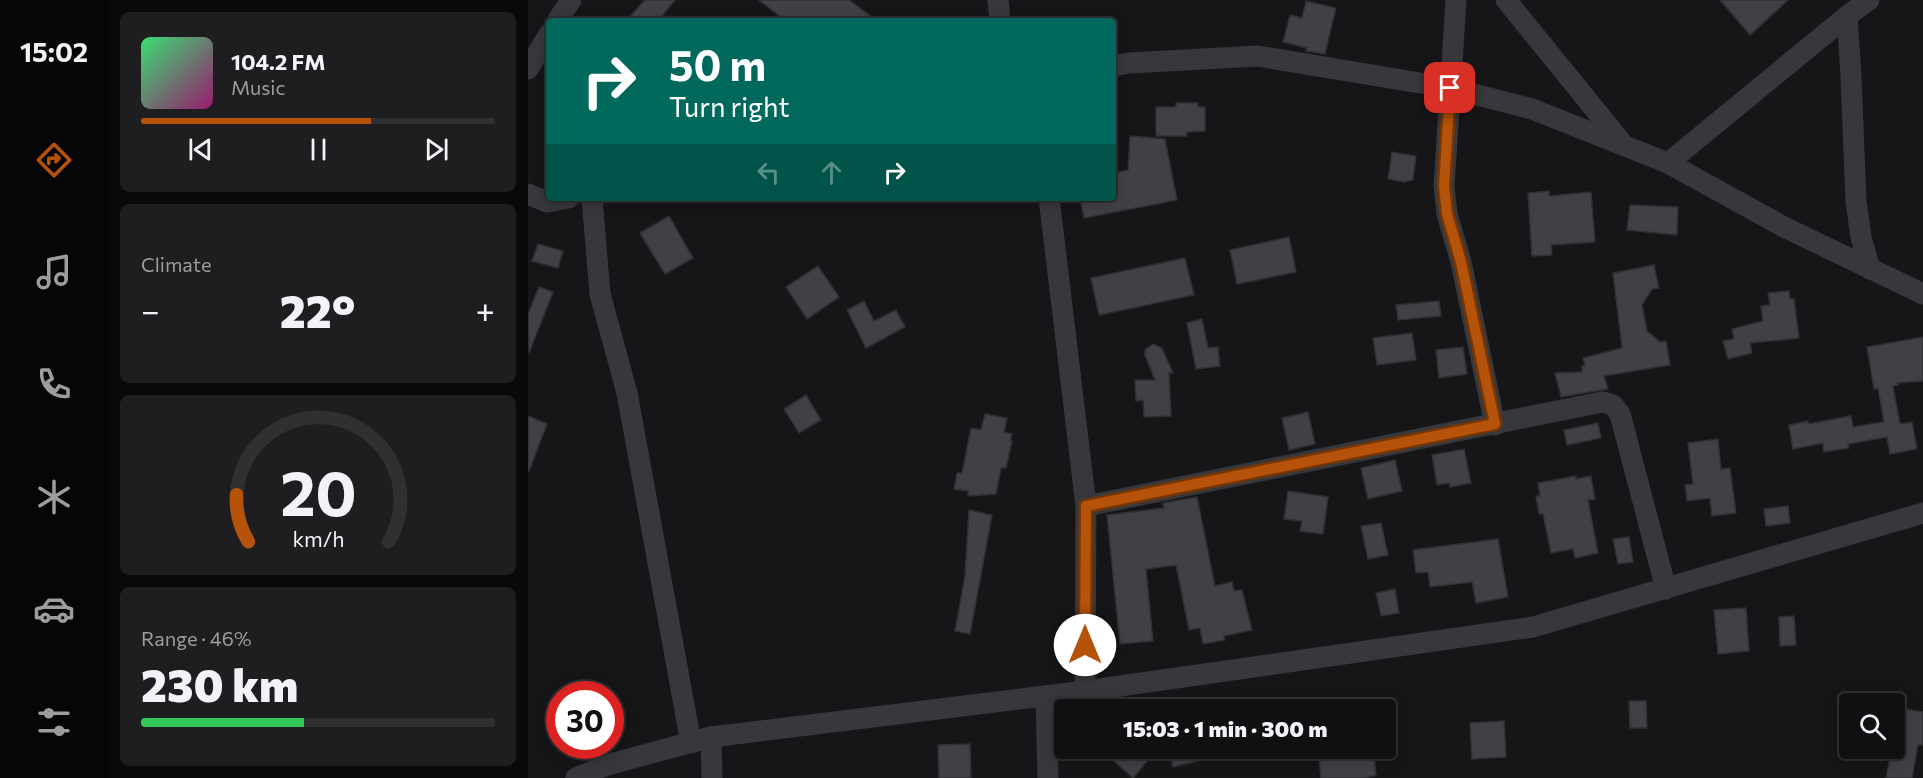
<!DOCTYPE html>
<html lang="en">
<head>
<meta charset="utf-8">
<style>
  :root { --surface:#101012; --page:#1e1e20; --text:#f1f3f6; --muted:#9c9d9f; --line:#303032; --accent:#b45309 }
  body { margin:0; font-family:Commissioner,sans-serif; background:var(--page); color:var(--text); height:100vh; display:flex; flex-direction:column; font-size:22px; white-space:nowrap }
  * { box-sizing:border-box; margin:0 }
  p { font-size:20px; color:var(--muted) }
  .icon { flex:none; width:33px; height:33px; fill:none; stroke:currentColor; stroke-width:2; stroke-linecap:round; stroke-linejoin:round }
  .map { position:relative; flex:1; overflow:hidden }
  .panel { display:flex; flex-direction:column; gap:12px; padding:12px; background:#09090a; width:420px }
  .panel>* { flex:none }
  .guide { position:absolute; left:18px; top:18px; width:570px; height:183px; border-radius:6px; box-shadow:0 3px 15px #0003,0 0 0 2px var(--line); background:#00695c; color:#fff; overflow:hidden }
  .fabs { position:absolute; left:1311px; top:693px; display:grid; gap:12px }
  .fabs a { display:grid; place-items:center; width:66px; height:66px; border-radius:6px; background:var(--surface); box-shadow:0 3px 15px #0003,0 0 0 2px var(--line); font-size:30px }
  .speed { position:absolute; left:18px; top:681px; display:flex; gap:12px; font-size:30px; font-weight:700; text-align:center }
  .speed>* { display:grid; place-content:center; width:78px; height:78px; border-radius:50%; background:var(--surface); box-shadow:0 3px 15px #0003,0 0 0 2px var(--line); line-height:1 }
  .speed .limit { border:9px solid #d22; background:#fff; color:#111 }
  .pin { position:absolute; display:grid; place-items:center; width:51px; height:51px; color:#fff; margin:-26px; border-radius:12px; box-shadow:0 3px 9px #0006 }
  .me { position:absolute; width:66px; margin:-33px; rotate:0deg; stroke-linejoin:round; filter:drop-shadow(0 0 4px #0008) }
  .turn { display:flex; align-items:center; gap:21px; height:126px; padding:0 24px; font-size:27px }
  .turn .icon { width:78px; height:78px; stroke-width:2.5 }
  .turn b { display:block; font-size:42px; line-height:51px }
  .lanes { display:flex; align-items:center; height:57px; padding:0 24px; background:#0003; justify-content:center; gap:30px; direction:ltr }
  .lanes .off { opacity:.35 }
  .big { font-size:45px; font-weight:800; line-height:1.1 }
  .panel .tile { flex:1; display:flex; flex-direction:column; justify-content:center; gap:9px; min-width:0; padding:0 21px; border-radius:9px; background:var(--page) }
  .panel .dial { align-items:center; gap:0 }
  .dial svg { height:156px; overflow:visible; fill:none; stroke:var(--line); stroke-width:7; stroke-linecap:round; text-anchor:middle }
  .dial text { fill:var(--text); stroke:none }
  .song { display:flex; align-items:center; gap:18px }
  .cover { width:72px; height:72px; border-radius:9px; background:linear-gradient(135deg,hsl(140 70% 55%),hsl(320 70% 35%)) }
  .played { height:6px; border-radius:3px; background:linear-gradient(90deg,var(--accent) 65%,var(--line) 65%) }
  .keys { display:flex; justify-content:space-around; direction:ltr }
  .heat { display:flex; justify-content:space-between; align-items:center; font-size:33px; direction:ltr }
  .charge { height:9px; border-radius:4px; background:linear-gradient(90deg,#34c759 46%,var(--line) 0) }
  .trip { position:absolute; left:526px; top:699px; width:342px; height:60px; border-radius:6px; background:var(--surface); box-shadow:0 3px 15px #0003,0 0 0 2px var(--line); font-weight:800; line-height:60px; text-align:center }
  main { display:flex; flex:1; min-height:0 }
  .dock { display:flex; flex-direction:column; width:108px; justify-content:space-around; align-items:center; background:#060607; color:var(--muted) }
  .dock .icon { width:42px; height:42px }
  .dock .current { color:var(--accent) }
  .dock b { font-size:27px; color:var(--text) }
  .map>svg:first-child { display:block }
  .building { fill:#404145; stroke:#303034; stroke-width:1.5 }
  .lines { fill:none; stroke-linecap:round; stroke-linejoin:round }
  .street { stroke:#37383d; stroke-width:21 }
  .route-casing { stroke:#753606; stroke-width:15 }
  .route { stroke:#b45309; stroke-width:10 }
</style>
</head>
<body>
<main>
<nav class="dock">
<b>15:02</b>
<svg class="icon current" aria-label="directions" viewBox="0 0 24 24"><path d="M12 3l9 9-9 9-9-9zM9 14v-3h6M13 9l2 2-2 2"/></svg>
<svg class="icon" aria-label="music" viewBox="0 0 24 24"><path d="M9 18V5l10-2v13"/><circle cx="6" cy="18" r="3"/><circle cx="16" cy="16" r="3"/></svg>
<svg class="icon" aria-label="phone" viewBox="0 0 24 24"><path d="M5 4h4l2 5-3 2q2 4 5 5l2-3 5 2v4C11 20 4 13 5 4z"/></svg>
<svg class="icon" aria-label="climate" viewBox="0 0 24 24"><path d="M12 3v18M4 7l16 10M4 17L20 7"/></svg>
<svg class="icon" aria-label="car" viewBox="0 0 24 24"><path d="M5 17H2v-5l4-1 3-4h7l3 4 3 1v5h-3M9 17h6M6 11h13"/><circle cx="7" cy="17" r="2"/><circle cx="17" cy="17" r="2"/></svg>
<svg class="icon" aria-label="filters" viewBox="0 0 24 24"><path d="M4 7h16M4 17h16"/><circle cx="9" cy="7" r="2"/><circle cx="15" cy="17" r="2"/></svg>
</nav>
<section class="panel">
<div class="tile">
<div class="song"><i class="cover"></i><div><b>104.2 FM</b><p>Music</p></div></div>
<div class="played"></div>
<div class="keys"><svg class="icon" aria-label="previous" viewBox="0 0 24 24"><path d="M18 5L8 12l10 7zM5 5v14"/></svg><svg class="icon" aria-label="pause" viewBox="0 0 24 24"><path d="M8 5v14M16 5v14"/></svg><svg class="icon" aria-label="next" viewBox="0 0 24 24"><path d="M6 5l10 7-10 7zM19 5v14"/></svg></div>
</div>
<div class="tile"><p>Climate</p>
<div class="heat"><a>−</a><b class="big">22°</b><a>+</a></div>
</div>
<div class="tile dial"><svg viewBox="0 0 100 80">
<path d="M14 69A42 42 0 1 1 86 69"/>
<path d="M14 69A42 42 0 0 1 8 45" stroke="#b45309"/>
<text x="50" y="56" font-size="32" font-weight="700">20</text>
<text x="50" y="72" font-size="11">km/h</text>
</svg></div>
<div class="tile"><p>Range · 46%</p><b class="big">230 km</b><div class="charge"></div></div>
</section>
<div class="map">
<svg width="1395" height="778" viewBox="0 0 1395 778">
  <rect width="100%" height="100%" fill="#161618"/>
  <g class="building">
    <polygon points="117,0 147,0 130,21 98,21"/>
    <polygon points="231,0 321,0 349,21 258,21"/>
    <polygon points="1192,0 1260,0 1222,35"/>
    <polygon points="778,1 808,8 797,54 778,51 779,48 755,42 762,15 774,18"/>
    <polygon points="648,103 670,103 670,107 677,107 677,131 659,132 659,136 628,136 628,107 648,107"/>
    <polygon points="602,136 637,139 649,200 556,218 552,198 585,198 585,173 600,170"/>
    <polygon points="864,152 888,156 885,180 876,182 860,179"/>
    <polygon points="1021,191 1021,196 1063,192 1067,242 1023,245 1024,255 1004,256 1000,193"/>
    <polygon points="1102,205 1150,207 1149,235 1099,230"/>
    <polygon points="141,216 165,258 137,274 112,233"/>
    <polygon points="761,237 768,272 709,284 702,250"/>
    <polygon points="10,244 35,251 30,268 4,261"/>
    <polygon points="657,258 666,295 571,315 563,278"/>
    <polygon points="1126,265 1131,288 1124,289 1114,305 1119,331 1132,342 1138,341 1142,365 1076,376 1080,389 1033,397 1027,373 1054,372 1054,366 1057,366 1055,358 1094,348 1085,273"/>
    <polygon points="290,266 311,297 279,319 258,287"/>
    <polygon points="11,287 25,292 1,353 0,314"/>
    <polygon points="1261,291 1262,299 1266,299 1271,338 1222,343 1224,353 1200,359 1195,341 1206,339 1204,329 1235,321 1233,306 1242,305 1240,293"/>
    <polygon points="336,301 346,321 368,310 377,327 338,348 319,310"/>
    <polygon points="911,301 913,316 870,320 868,305"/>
    <polygon points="674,319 680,348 690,347 692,366 668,369 659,323"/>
    <polygon points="884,333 888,360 849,365 845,338"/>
    <polygon points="1395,337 1395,381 1369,383 1370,385 1365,386 1372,424 1384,422 1389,449 1362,454 1359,437 1320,444 1321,448 1296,452 1295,443 1265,449 1261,425 1280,421 1280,424 1323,416 1325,427 1356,422 1350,388 1346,389 1339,347"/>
    <polygon points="625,344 634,348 645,373 641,373 643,416 616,417 615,400 608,401 607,380 627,380 617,355 617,350"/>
    <polygon points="935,347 939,374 911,378 908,350"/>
    <polygon points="278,395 293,420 271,433 256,409"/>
    <polygon points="780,412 787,444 761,450 754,418"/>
    <polygon points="457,414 479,418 476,432 484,434 482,441 484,441 478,468 473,468 468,494 440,496 440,491 426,489 429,473 434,473 443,428 453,430"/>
    <polygon points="0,416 19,424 1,471 0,471"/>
    <polygon points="1070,423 1073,438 1039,445 1036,430"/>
    <polygon points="1190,439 1193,469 1202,468 1208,513 1184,516 1182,498 1159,501 1157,485 1165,484 1160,443"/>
    <polygon points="936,449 943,483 922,487 922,483 909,485 904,455"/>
    <polygon points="867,460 874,491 840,499 833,468"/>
    <polygon points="1048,476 1048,479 1063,476 1067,499 1060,500 1070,553 1047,558 1045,549 1023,553 1015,514 1011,514 1008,496 1012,496 1010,483"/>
    <polygon points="760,491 800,497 795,534 772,531 774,521 756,519"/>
    <polygon points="669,497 687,586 704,582 706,591 714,590 724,630 696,636 697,640 675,644 672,628 661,630 648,565 618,569 625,641 592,644 579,515 636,508 635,503"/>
    <polygon points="1260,506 1262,523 1238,526 1236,509"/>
    <polygon points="441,510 464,515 442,634 427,631 437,576"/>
    <polygon points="853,523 860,555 840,559 833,526"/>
    <polygon points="1101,537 1105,562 1090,564 1085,539"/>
    <polygon points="970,539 980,597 948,603 944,582 902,587 900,572 888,573 885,550"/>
    <polygon points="867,589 871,613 853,616 848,593"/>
    <polygon points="1218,608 1221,651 1190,654 1186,610"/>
    <polygon points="1266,616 1268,645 1252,646 1251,617"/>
    <polygon points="1101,701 1118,701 1119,728 1102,728"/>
    <polygon points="1376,709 1395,712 1395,745 1390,745 1384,778 1358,778 1364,748 1370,748"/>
    <polygon points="976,721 978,757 944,759 942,723"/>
    <polygon points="442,744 443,778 411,778 410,745"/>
    <polygon points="571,748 630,748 605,778"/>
    <polygon points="640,748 695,748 695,755 645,767"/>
    <polygon points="804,748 845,748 848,775 837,778 793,778 791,759 805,757"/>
  </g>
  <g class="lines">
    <g class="street">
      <polyline points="470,0 472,21"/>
      <polyline points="928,0 916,186 919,214 933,262 967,425"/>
      <polyline points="978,0 1095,144"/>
      <polyline points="1319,16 1323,76 1328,201 1333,237 1342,269"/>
      <polyline points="29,21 43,0"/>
      <polyline points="585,66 601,63 730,56 922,88 1004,109 1140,163 1256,227 1395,294"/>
      <polyline points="0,69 21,34"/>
      <polyline points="1140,163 1319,16 1341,0"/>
      <polyline points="0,194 19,202 41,198"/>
      <polyline points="64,198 72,294 99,393 163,743"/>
      <polyline points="521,198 558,506 557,691"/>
      <polyline points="558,506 1074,402 1085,405 1092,414 1138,589"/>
      <polyline points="518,696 520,778"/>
      <polyline points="183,737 184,778"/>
      <polyline points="48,778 79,765 183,737 557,691 1005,627 1395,513"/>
    </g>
  </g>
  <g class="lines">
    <g class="route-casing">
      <polyline id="route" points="557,645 558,506 967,424 933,262 919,214 916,186 922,88"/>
    </g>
    <use href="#route" class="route"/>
  </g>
</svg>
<div class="fabs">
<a><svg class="icon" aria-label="search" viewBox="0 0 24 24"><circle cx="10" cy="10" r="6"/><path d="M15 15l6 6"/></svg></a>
</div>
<div class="speed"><div class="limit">30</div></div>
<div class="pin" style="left:922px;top:88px;background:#d93025"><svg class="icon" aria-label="arrive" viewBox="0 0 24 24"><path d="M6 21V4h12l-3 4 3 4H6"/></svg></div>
<svg class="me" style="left:557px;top:645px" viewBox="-20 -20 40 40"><circle r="19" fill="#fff"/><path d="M0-13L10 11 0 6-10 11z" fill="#b45309"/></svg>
<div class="trip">15:03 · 1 min · 300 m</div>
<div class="guide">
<div class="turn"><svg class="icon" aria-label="right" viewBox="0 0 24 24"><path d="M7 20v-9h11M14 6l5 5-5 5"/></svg><div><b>50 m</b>Turn right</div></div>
<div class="lanes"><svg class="icon off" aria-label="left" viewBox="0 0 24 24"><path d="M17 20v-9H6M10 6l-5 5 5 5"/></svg><svg class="icon off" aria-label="ahead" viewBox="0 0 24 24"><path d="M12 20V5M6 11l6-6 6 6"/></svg><svg class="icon" aria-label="right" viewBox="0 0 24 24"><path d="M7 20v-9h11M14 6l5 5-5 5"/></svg></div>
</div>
</div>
</main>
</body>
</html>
